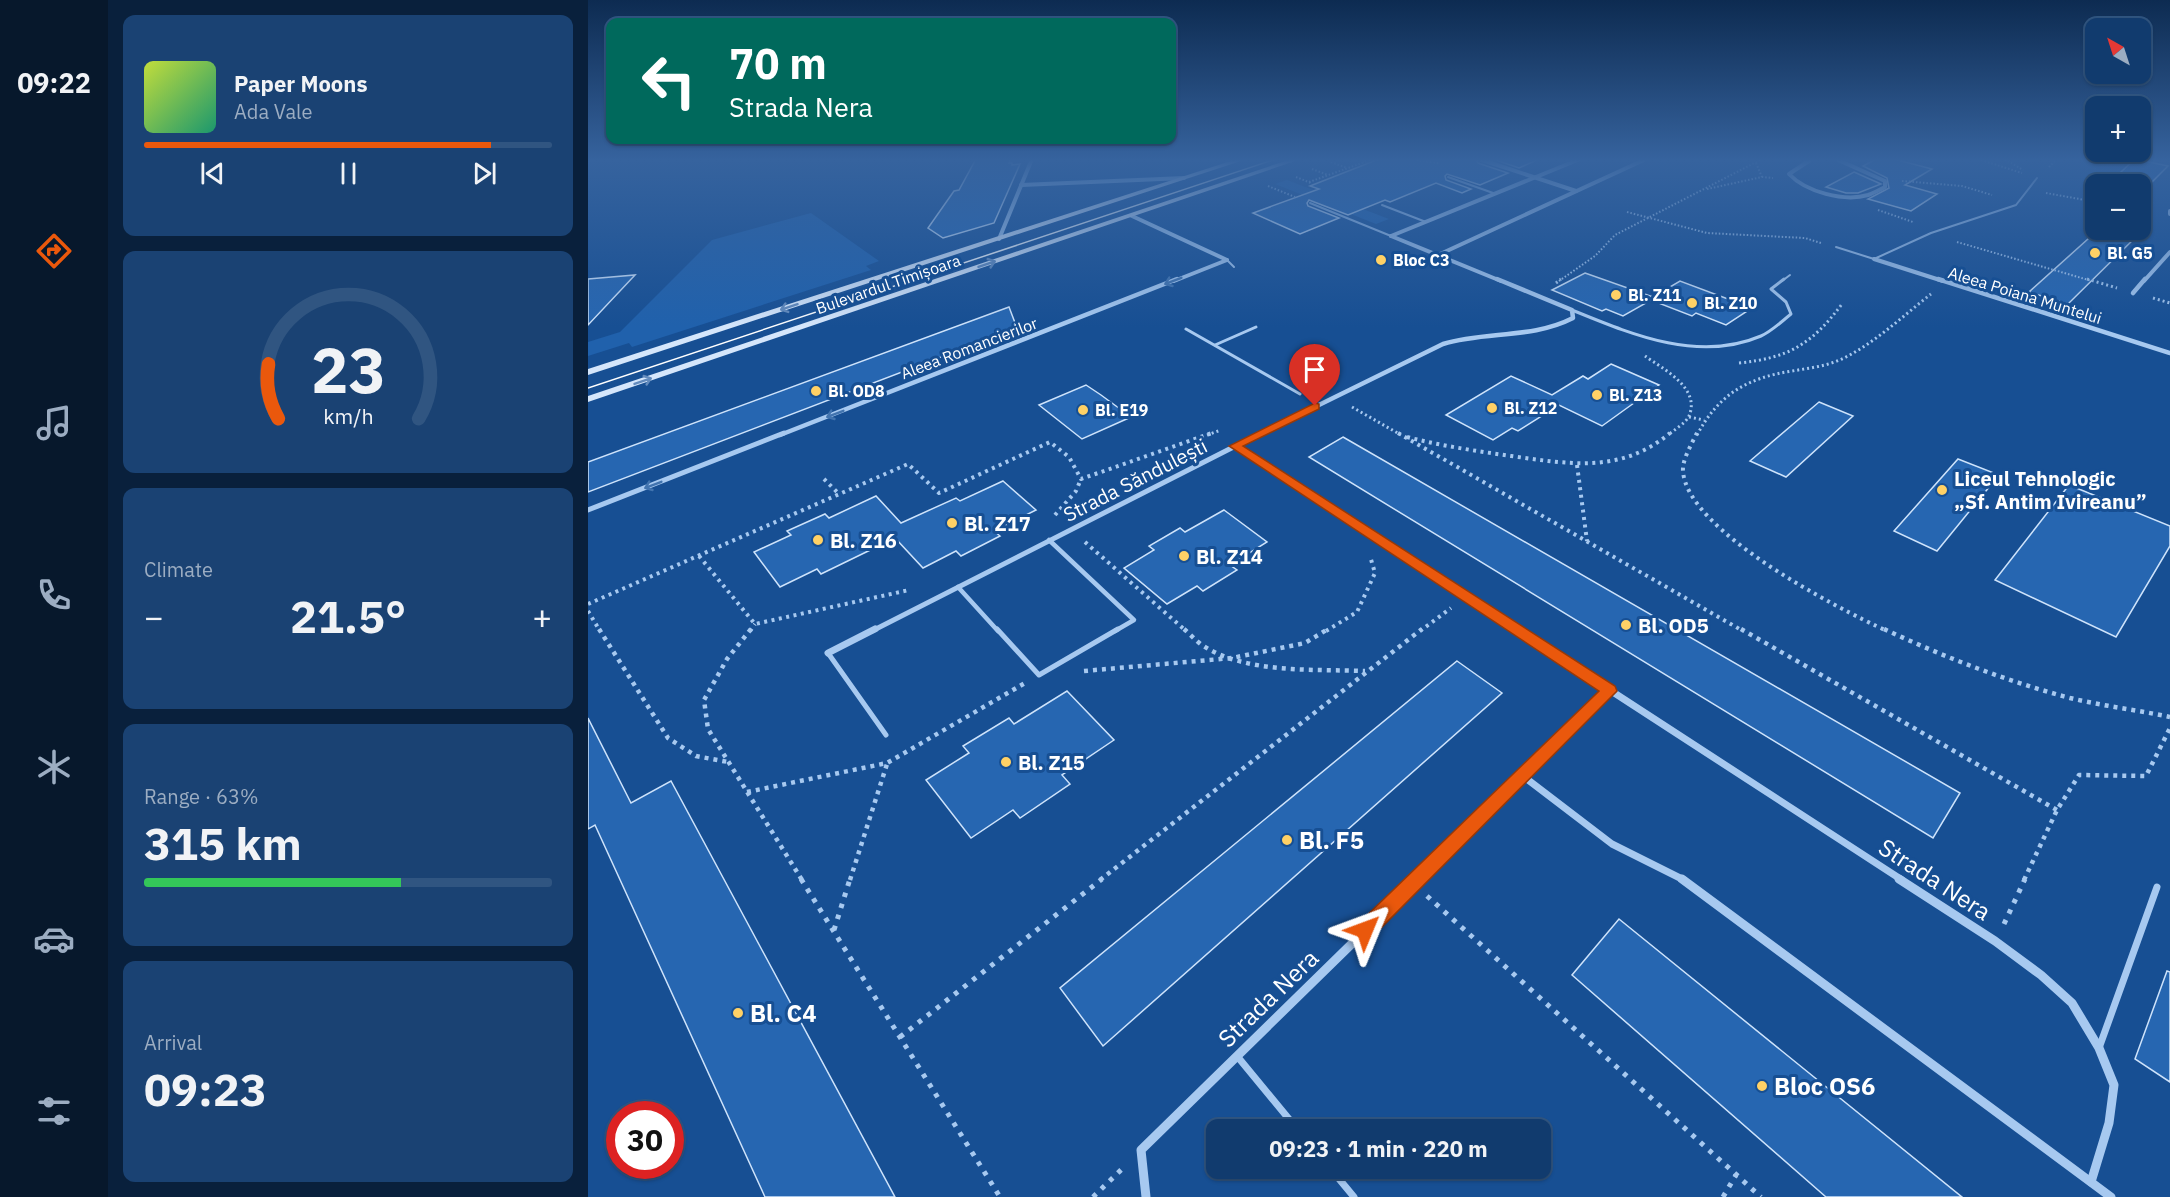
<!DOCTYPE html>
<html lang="en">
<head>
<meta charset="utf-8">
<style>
  :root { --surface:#113b6e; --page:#1a4273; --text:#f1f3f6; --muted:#9cadc2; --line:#305581; --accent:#ea580c }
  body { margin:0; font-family:"IBM Plex Sans",sans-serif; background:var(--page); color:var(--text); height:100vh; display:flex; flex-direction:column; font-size:22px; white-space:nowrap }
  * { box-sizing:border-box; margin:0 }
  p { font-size:20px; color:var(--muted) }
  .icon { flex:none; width:33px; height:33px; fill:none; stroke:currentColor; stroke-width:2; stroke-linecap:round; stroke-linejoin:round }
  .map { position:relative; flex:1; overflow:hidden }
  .drawer { display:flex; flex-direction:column; gap:15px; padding:15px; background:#09203c; width:480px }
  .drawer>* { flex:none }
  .hud { position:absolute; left:18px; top:18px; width:570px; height:126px; border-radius:12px; box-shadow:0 2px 4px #0004,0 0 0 2px var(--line); background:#00695c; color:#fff; overflow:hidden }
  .needle { width:39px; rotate:321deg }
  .tools { position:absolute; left:1497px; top:18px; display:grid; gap:12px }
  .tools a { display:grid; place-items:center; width:66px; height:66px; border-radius:12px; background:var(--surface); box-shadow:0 2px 4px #0004,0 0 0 2px var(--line); font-size:30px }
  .speed { position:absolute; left:18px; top:1101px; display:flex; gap:12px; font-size:30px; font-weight:700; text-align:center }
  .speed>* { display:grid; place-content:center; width:78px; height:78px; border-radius:50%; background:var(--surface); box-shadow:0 2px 4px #0004,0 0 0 2px var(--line); line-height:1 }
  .speed .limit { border:9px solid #d22; background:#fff; color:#111 }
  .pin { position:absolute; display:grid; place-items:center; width:51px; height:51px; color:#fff; margin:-62px -26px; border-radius:50% 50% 50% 0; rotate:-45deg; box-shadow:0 0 6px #0007 }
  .pin .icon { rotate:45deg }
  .me { position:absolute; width:66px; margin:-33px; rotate:46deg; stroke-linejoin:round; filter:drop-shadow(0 0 4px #0008) }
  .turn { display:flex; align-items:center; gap:21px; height:126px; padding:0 24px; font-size:27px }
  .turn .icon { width:78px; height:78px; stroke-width:2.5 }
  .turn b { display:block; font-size:42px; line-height:51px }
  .big { font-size:45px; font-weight:700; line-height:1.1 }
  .drawer .card { flex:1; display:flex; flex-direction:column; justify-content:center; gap:9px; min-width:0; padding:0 21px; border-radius:12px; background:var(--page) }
  .drawer .dial { align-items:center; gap:0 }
  .dial svg { height:156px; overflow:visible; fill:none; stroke:var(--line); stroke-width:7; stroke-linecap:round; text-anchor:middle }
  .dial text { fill:var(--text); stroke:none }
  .song { display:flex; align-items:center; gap:18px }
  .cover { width:72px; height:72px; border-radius:9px; background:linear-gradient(135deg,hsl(70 70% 55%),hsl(160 70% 35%)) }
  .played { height:6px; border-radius:3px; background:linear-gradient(90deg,var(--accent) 85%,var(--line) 85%) }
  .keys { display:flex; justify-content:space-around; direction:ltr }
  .heat { display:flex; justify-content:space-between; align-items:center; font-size:33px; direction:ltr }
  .charge { height:9px; border-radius:4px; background:linear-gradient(90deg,#34c759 63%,var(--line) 0) }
  .trip { position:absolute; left:618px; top:1119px; width:345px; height:60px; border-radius:12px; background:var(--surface); box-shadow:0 2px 4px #0004,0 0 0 2px var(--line); font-weight:700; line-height:60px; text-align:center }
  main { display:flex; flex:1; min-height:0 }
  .tab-bar { display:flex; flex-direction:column; width:108px; justify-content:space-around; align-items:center; background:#07182c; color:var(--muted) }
  .tab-bar .icon { width:42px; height:42px }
  .tab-bar .current { color:var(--accent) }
  .tab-bar b { font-size:27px; color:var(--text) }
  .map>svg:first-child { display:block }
  .green { fill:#2061ac }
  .building { fill:#2666b1; stroke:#cee3fb; stroke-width:1.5 }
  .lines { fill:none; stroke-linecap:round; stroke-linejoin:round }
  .path-far4 { stroke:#a7c9f0; stroke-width:2; stroke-dasharray:1.5 2; stroke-linecap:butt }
  .path-far3 { stroke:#a7c9f0; stroke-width:3; stroke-dasharray:2 3; stroke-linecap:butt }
  .path-far2 { stroke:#a7c9f0; stroke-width:4; stroke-dasharray:3 4.5; stroke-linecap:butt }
  .path-far1 { stroke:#a7c9f0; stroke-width:4.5; stroke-dasharray:4 5; stroke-linecap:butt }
  .path { stroke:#a7c9f0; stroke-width:5; stroke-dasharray:4.5 7; stroke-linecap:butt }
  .lane-far4 { stroke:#a7c9f0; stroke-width:2 }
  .lane-far3 { stroke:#a7c9f0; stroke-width:3 }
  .lane-far2 { stroke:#a7c9f0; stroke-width:4.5 }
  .lane-far1 { stroke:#a7c9f0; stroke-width:5 }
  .lane { stroke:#a7c9f0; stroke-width:7 }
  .street-far4 { stroke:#a7c9f0; stroke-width:4 }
  .street-far3 { stroke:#a7c9f0; stroke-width:4.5 }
  .street-far2 { stroke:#a7c9f0; stroke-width:5 }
  .street-far1 { stroke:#a7c9f0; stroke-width:7 }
  .street { stroke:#a7c9f0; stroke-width:9 }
  .secondary { fill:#d5e6fb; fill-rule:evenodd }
  .tram { stroke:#fff; stroke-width:1.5 }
  .oneway { stroke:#638bbd }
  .oneway2 { stroke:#4274af }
  .route { fill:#ea580c; stroke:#983908; stroke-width:1.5 }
  .poi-dot { fill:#ffd166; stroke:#174f93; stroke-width:2 }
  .labels { text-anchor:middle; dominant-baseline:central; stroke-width:6; stroke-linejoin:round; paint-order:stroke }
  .far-poi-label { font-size:16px; font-weight:bold; fill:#fff; stroke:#174f93; text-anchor:start }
  .far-street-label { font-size:16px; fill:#fff; stroke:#174f93 }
  .poi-label { font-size:20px; font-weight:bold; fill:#fff; stroke:#174f93; text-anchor:start }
  .street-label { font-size:20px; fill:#fff; stroke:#174f93 }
  .near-poi-label { font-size:24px; font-weight:bold; fill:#fff; stroke:#174f93; text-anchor:start }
  .near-street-label { font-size:24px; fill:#fff; stroke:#174f93 }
</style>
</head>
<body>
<main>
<nav class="tab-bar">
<b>09:22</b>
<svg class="icon current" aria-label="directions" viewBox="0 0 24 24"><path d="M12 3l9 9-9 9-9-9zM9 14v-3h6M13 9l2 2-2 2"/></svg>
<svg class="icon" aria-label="music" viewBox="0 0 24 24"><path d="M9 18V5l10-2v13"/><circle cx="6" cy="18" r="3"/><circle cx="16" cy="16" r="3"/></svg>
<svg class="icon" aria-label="phone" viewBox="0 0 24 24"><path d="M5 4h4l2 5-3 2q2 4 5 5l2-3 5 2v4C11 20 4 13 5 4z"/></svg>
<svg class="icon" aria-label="climate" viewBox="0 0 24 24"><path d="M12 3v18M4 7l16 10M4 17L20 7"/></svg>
<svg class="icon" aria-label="car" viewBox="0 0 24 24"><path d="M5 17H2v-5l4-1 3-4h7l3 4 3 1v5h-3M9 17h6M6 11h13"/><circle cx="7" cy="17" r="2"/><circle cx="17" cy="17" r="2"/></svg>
<svg class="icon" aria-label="filters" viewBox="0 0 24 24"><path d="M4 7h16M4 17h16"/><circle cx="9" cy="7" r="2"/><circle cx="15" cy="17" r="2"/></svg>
</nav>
<section class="drawer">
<div class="card">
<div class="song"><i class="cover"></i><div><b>Paper Moons</b><p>Ada Vale</p></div></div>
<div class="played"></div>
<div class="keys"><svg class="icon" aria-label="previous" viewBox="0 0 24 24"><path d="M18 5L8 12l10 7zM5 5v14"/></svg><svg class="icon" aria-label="pause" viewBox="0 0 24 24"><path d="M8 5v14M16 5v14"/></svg><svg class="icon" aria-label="next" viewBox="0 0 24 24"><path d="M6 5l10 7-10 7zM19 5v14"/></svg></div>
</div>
<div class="card dial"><svg viewBox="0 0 100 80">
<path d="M14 69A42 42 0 1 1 86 69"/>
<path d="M14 69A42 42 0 0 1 9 41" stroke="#ea580c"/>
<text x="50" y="56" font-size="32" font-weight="700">23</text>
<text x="50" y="72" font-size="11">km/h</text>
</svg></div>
<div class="card"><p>Climate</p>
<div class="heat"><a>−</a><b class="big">21.5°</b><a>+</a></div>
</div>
<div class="card"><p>Range · 63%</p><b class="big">315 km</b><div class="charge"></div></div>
<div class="card"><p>Arrival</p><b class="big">09:23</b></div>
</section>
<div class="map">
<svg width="1582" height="1197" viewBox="0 0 1582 1197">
  <rect width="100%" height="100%" fill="#174f93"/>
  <g class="green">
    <polygon points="699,180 801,219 788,224 687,184"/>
    <polygon points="223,213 291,261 278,266 283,270 44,347 41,343 0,356 0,342 32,332 124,240"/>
  </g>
  <g class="building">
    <polygon points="388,159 423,159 421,163 424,163 424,165 432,164 406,223 355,238 340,228 366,191 371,190"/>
    <polygon points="791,159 887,159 890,163 920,173 892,185 859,174 857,176 858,180 883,189 874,193 848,183 802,202 797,200 760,215 721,200 719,203 720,206 751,218 712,234 665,213 731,189 722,186"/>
    <polygon points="905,159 951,159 931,168"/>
    <polygon points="1288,159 1306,159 1344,169 1317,185 1349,194 1323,211 1280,199 1301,188 1299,178 1275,166"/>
    <polygon points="1547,159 1580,166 1562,184 1520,184"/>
    <polygon points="1266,172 1293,184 1270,193 1258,193 1238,187"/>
    <polygon points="1552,225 1558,227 1480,304 1441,292 1510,230 1552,230"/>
    <polygon points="997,273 1065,297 1092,281 1164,308 1138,325 1108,313 1104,316 1063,300 1035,316 1018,309 1014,311 964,290"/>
    <polygon points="47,275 0,325 0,279"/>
    <polygon points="421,307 429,328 0,492 0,462"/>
    <polygon points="1023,364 1071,385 1014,426 971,405 930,431 924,428 905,440 858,415 923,376 964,395 995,376 1000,379"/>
    <polygon points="498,385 513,395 543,417 494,439 451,405"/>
    <polygon points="1231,402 1265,416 1198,477 1162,461"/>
    <polygon points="755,437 1372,793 1345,838 721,457"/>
    <polygon points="1370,459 1411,475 1349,551 1306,531"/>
    <polygon points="415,481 448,510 406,531 412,536 373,556 368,551 335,568 307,538 233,574 229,569 192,587 166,552 203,535 199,531 237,514 241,518 288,496 313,523 368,498 372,501"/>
    <polygon points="1481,485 1582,526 1582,546 1528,637 1407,580"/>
    <polygon points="636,510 679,542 642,565 649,570 615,591 609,586 579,604 536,568 566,550 561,546 592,528 597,532"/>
    <polygon points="869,661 914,693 515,1046 472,988"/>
    <polygon points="479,691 526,740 474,775 482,784 432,818 425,810 383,838 338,780 381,753 375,746 421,718 426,724"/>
    <polygon points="0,718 43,803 83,781 307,1197 177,1197 7,825 0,829"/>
    <polygon points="1031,919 1374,1197 1238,1197 984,975"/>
    <polygon points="1579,971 1582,972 1582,1082 1547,1059"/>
  </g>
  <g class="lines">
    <g class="path-far4">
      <polyline points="768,159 776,162"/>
      <polyline points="1390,159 1434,173"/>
      <polyline points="1417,159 1435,170"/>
      <polyline points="828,160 851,163"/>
      <polyline points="743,162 759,168"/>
      <polyline points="1168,163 1174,177"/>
      <polyline points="1461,167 1469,159"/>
      <polyline points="724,169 740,175"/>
      <polyline points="708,177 723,183"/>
      <polyline points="1314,181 1374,186 1404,195"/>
      <polyline points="721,182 785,159"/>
      <polyline points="680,186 707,197"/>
      <polyline points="1119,189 1174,177 1185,178"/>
      <polyline points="1458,193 1508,202"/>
      <polyline points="1552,204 1566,203"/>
      <polyline points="1552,209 1564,213"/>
      <polyline points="1290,210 1325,222"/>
      <polyline points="1039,212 1119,233 1217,238 1233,243"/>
      <polyline points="1369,242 1504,281"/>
      <polyline points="971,281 1007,256 1027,235 1174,159"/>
    </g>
    <g class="path-far3">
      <polyline points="1499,279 1529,288"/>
      <polyline points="968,283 973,279"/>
      <polyline points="1565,298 1582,303"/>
      <path d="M 1057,356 C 1075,369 1113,388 1101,416 C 1098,423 1086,430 1080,435"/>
      <path d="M 1151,363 C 1201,358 1224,344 1254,304"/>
      <polyline points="764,407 813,435"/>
      <polyline points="1101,417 1116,420"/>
      <polyline points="619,435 633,430"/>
      <path d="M 1109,435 C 1131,394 1159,378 1204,371 C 1222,368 1241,366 1258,357 C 1289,341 1315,316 1343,294"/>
    </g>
    <g class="path-far2">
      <polyline points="810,433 1155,631"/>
      <path d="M 1109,433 C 1104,443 1094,460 1095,471 C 1099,531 1249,608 1299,631"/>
      <path d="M 819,437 C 854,446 888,451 923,456 C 981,464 1033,474 1082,433"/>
      <polyline points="989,465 999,541"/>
      <polyline points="236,479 251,494"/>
      <polyline points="467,515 488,491 493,479"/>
      <polyline points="497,542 598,631"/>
      <polyline points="111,556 167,624 321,590"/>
      <polyline points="0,604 320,464 351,493 462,442 481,457 493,479 624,433"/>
      <polyline points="0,611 12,631"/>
      <polyline points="162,631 167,624"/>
      <polyline points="738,631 769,612 787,573 782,556"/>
      <polyline points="832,631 863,608"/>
    </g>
    <g class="path-far1">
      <polyline points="11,629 80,738 108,756 140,762"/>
      <polyline points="163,629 139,659 116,700 120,729 214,880"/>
      <path d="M 596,629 C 602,634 607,640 614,645 C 657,674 727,669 777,671"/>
      <polyline points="1153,629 1469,810"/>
      <path d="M 1296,629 C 1356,657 1418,681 1482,698 C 1515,706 1549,710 1582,717"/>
      <polyline points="496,671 644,658 717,643 740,629"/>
      <polyline points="159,792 299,763 437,683"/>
      <polyline points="262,880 299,764"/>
      <polyline points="512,880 834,629"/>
      <polyline points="1436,880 1469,810 1491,775 1558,776 1582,728"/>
    </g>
    <g class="path">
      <polyline points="213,879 412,1197"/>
      <polyline points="839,896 1173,1197"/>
      <polyline points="1416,924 1437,879"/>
      <polyline points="246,930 262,879"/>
      <polyline points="312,1037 514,879"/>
      <polyline points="505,1197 534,1169"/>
      <polyline points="1135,1197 1148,1175"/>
    </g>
    <g class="lane-far4">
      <polyline points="860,177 908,194"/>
      <polyline points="722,203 803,236"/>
      <polyline points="794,205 838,222"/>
      <polyline points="1248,247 1286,259 1343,233 1428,205 1449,178"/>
      <polyline points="639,260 646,267"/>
      <polyline points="1194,281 1202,275"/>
    </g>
    <g class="lane-far3">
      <path d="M 984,310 C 1043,334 1110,363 1173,336 C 1184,331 1193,322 1203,314 L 1198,302 L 1183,289 L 1196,279"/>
      <polyline points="598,329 712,394"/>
      <polyline points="627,345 668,327"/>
    </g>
    <g class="lane-far2">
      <polyline points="461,540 546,620 527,631"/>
      <polyline points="370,587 410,631"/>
    </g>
    <g class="lane-far1">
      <polyline points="409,629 451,675 530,629"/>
      <polyline points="240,653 298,735"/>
    </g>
    <g class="lane">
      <polyline points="1511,1048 1569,887"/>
      <polyline points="649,1056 710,1130"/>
      <polyline points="742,1168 766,1197"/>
    </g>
    <g class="street-far4">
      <polyline points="891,159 988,191"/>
      <path d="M 1224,159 L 1201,174 C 1218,192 1256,202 1280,195 C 1286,193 1291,190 1297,187 L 1297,181 L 1248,159"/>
      <polyline points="433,185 596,178"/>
      <polyline points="1582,211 1582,214"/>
      <polyline points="544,216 639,260"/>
      <polyline points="803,236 992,159"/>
      <polyline points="803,236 913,281"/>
      <polyline points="411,239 444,159"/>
      <polyline points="850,255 1058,159"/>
      <polyline points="1286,259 1355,281"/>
      <polyline points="586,281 639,260"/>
      <polyline points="1556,281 1582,252"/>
    </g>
    <g class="street-far3">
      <polyline points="1350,279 1582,353"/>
      <polyline points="1545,293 1557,279"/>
      <polyline points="192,435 589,279"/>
      <path d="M 670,435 L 855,344 C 898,331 944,339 985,318 L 984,310 L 909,279"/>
    </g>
    <g class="street-far2">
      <polyline points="647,446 931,631"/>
      <polyline points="0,510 196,433"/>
      <polyline points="284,631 673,433"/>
    </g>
    <g class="street-far1">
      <polyline points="928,629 1314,880"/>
      <polyline points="240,653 287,629"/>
      <polyline points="935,776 1024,844 1096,880"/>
      <polyline points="828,880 1021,691"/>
    </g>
    <g class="street">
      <polyline points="1094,879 1523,1197"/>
      <polyline points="1311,879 1407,941 1453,975 1484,1003 1511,1048 1526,1085 1521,1123 1503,1182"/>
      <polyline points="558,1197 553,1150 830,879"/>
    </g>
    <g class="secondary">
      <polygon points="649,159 659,159 0,375 0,369"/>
      <polygon points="703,159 713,159 0,402 0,396"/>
    </g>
    <polyline class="tram" points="0,388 688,159"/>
  </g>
  <defs><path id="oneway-shaft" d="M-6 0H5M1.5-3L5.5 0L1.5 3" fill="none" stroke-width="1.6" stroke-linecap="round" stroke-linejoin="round" transform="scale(1.5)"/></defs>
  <g class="oneway">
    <use href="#oneway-shaft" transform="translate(399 264) rotate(-19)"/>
    <use href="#oneway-shaft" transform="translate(201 307) rotate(162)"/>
    <use href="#oneway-shaft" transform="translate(55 381) rotate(-19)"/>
  </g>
  <g class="oneway2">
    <use href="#oneway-shaft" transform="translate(585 281) rotate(159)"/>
    <use href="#oneway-shaft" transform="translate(247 414) rotate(159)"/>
    <use href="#oneway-shaft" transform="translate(65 485) rotate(159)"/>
  </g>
  <linearGradient id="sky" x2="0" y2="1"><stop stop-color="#0d2b51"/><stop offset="0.49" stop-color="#36639e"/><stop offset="1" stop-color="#36639e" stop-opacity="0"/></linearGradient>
  <rect width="1582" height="327" fill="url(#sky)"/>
  <polygon class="route" points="727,403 731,404 731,409 655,446 1027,686 1029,691 784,937 777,940 770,937 768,930 770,924 1011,691 641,446"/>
  <g class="poi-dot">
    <circle cx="1507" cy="253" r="6"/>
    <circle cx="793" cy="260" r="6"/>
    <circle cx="1028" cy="295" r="6"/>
    <circle cx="1104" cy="303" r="6"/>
    <circle cx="228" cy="391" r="6"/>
    <circle cx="1009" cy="395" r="6"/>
    <circle cx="904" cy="408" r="6"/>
    <circle cx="495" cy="410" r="6"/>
    <circle cx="1354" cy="490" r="6"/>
    <circle cx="364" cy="523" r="6"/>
    <circle cx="230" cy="540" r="6"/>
    <circle cx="596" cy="556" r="6"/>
    <circle cx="1038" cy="625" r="6"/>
    <circle cx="418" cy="762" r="6"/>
    <circle cx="699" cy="840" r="6"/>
    <circle cx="150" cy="1013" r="6"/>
    <circle cx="1174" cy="1086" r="6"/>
  </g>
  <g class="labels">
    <g class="far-poi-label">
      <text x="1519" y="253">Bl. G5</text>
      <text x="805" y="260">Bloc C3</text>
      <text x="1040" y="295">Bl. Z11</text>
      <text x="1116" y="303">Bl. Z10</text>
      <text x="240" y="391">Bl. OD8</text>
      <text x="1021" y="395">Bl. Z13</text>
      <text x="916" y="408">Bl. Z12</text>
      <text x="507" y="410">Bl. E19</text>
    </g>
    <g class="far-street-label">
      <text transform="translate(300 284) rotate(-19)">Bulevardul Timișoara</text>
      <text transform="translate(1437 295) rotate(17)">Aleea Poiana Muntelui</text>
      <text transform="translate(381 348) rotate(-21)">Aleea Romancierilor</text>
    </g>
    <g class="poi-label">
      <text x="1366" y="478">Liceul Tehnologic<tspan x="1366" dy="23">„Sf. Antim Ivireanu”</tspan></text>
      <text x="376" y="523">Bl. Z17</text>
      <text x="242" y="540">Bl. Z16</text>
      <text x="608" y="556">Bl. Z14</text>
      <text x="1050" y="625">Bl. OD5</text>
      <text x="430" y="762">Bl. Z15</text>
    </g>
    <g class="street-label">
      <text transform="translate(547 480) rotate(-27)">Strada Săndulești</text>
    </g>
    <g class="near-poi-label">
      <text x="711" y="840">Bl. F5</text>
      <text x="162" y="1013">Bl. C4</text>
      <text x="1186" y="1086">Bloc OS6</text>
    </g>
    <g class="near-street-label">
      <text transform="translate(1347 879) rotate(33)">Strada Nera</text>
      <text transform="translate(680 998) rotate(-44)">Strada Nera</text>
    </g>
  </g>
</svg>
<div class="tools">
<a><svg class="needle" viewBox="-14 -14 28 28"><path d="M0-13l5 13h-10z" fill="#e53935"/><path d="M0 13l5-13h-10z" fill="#9cadc2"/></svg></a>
<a>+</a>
<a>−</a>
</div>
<div class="speed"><div class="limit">30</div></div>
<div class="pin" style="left:727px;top:406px;background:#d93025"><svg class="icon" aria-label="arrive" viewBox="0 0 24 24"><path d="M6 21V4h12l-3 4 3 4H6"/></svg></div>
<svg class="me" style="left:777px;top:930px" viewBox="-20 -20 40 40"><path d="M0-17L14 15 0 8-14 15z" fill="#ea580c" stroke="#fff" stroke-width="4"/></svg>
<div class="trip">09:23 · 1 min · 220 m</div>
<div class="hud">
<div class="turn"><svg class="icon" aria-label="left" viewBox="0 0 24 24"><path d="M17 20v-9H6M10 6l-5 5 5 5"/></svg><div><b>70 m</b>Strada Nera</div></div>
</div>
</div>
</main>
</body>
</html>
